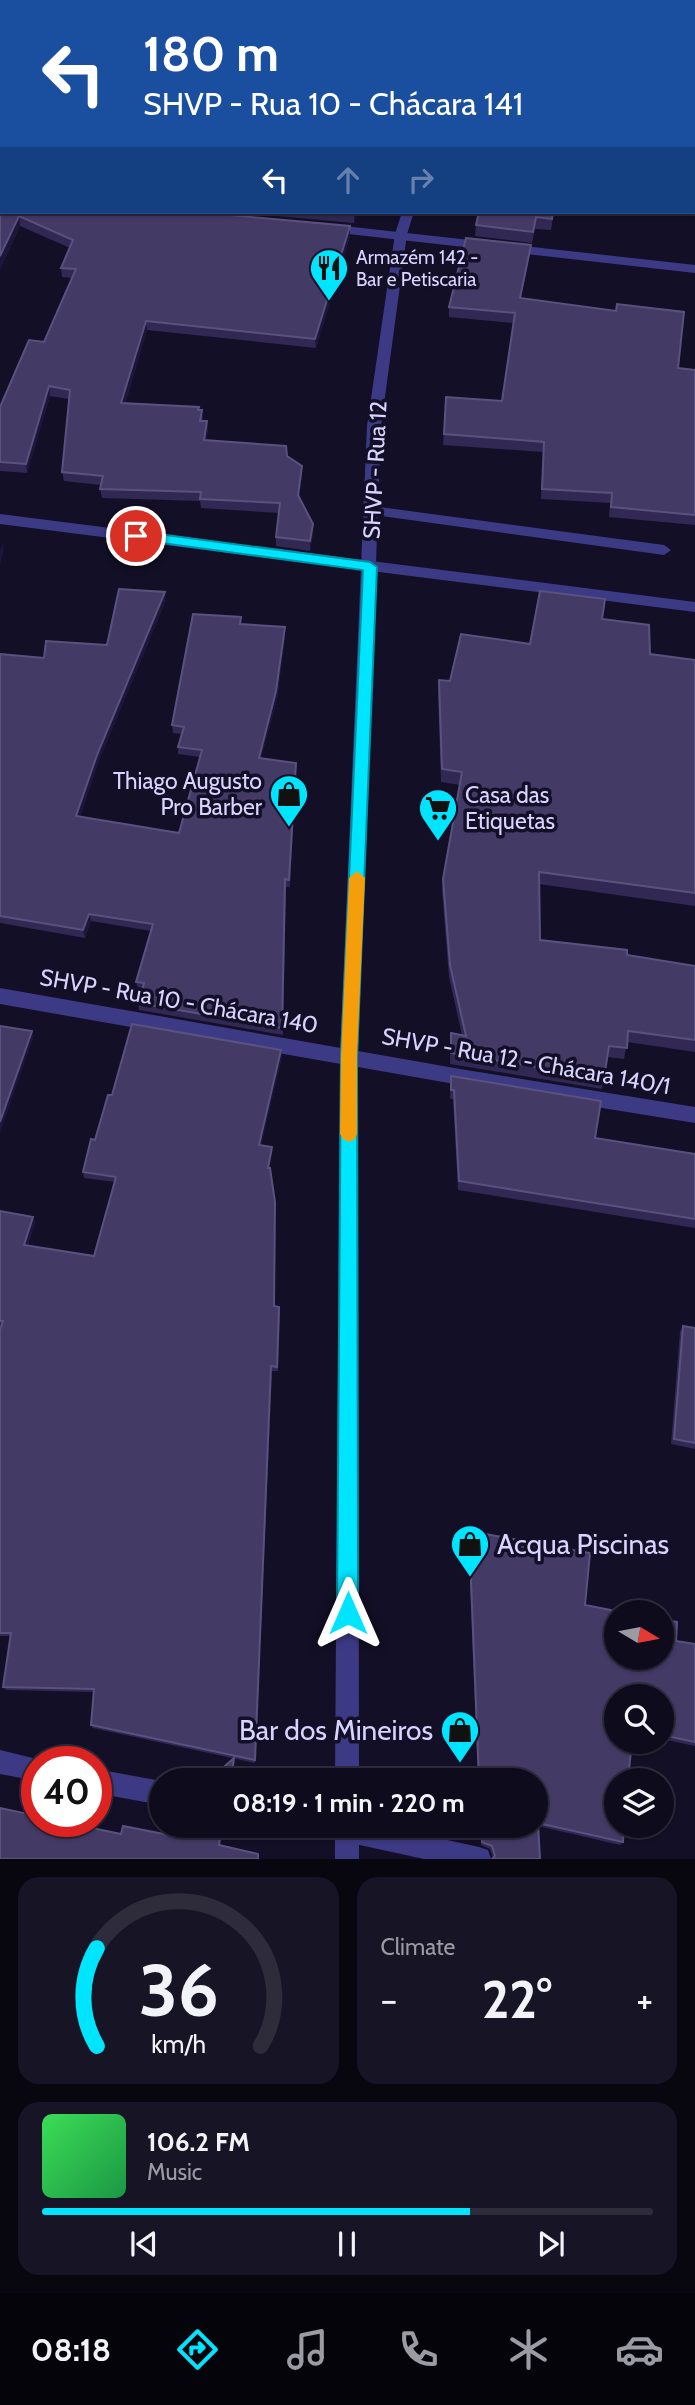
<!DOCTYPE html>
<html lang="en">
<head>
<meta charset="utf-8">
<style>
  :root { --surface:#0e0b1c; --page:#171425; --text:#f1f3f6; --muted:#9b9ba3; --line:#2e2b3b; --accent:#00e5ff }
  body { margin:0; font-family:Cabin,sans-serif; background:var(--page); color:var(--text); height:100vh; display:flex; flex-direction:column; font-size:26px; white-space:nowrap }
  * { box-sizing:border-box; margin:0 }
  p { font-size:23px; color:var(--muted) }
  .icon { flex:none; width:38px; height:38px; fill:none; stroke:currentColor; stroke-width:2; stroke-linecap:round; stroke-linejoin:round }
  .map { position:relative; height:1859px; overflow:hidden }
  .sheet { display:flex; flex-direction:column; gap:18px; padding:18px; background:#08060f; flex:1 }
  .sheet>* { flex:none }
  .banner { position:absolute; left:0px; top:0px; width:696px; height:214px; box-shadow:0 2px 5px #0004,0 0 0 2px var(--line); background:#1a4fa0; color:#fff; overflow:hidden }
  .needle { width:46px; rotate:100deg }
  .fabs { position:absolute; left:604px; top:1600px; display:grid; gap:14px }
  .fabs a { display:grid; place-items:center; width:70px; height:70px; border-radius:50%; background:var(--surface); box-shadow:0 2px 5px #0004,0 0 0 2px var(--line); font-size:35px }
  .speed { position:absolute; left:21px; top:1746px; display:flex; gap:14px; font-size:35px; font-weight:700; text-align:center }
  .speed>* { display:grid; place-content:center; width:91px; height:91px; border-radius:50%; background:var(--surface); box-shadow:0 2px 5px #0004,0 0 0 2px var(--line); line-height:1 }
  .speed .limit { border:10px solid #d22; background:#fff; color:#111 }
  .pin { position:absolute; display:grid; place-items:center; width:60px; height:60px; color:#fff; margin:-30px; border:4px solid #fff; border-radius:50%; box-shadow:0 2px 7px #0007 }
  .me { position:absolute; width:77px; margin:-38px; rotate:0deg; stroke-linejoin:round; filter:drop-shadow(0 0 5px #0008) }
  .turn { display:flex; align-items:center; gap:24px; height:147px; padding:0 28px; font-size:32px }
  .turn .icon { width:91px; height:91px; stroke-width:2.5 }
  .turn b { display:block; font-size:49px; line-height:60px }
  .lanes { display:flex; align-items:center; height:66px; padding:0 28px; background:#0003; justify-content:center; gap:35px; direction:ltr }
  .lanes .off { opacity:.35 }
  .big { font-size:52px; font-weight:800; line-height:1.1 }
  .sheet .widget { flex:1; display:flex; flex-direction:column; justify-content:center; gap:10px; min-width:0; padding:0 24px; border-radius:21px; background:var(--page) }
  .sheet .dial { align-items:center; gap:0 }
  .dial svg { height:182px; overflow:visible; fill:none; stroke:var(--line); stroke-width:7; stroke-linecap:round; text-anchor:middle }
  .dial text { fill:var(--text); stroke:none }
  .song { display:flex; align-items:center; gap:21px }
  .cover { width:84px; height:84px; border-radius:10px; background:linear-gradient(135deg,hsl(130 70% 55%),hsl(140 70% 35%)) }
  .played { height:7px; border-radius:4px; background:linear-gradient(90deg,var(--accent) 70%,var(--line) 70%) }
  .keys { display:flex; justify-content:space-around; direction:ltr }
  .heat { display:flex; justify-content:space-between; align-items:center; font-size:38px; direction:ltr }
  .sheet .tiles { flex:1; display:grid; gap:18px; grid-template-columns:1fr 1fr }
  .widget:last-child { grid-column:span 2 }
  .trip { position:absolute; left:149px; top:1768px; width:399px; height:70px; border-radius:35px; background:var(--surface); box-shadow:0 2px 5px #0004,0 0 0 2px var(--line); font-weight:800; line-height:70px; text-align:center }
  .tab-bar { display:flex; height:112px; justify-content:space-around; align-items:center; background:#06040b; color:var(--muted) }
  .tab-bar .icon { width:49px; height:49px }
  .tab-bar .active { color:var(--accent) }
  .tab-bar b { font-size:32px; color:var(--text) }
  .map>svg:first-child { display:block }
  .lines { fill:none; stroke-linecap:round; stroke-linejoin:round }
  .service { fill:#3d3a85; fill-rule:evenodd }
  .minor { fill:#3d3a85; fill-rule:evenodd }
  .tertiary { fill:#3d3a85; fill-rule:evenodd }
  .wall { fill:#312854 }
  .shaded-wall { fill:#1d163a }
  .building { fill:#433a66; stroke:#5a527e; stroke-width:2 }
  .route { fill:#00e5ff; stroke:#0095a6; stroke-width:2 }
  .slow { fill:#f59e0b }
  .labels { text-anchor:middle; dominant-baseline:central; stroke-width:7; stroke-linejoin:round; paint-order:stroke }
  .far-poi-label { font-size:19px; fill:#d9d4ff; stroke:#130f26; text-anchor:start }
  .street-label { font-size:23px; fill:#d9d4ff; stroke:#130f26 }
  .poi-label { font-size:23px; fill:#d9d4ff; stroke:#130f26; text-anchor:end }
  .near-poi-label { font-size:28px; fill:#d9d4ff; stroke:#130f26; text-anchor:start }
</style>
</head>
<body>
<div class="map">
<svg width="695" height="1859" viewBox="0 0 695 1859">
  <rect width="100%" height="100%" fill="#130f26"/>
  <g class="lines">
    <polygon class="service" points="372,506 664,545 671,550 664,555 367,514 365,511 367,508"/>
    <g class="minor">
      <polygon points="326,224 695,265 695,273 322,231 322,225"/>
      <polygon points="0,514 695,602 695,612 0,524"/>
      <polygon points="0,988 466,1070 695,1107 695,1123 466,1086 0,1004"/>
      <polygon points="0,1750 45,1761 37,1762 37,1781 0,1774"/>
      <polygon points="96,1769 161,1781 161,1805 96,1793"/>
      <polygon points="311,1825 379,1825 479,1847 488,1850 491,1859 424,1859 323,1837 315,1833"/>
    </g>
    <g class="tertiary">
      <rect x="468" y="0" width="10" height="2"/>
      <polygon points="402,212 414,212 407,234 381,426 358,1056 359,1780 335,1780 340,1056 367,426 395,234"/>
      <rect x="335" y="1825" width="24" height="34"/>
    </g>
  </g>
  <g class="wall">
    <polygon points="536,0 695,0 695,10 695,2 536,2"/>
    <polygon points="0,21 2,22 2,212 197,212 350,226 350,236 316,348 147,330 125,404 199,407 199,410 202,410 203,421 207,421 208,430 206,440 286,446 287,456 302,466 302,476 299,497 313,524 313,533 310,551 276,546 276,537 279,513 201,508 200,501 102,498 100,489 101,485 64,481 62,472 69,399 50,396 27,473 0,471 0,407 29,340 44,342 72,278 62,277 61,268 70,248 20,226 0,269 1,189 0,189"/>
    <polygon points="233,212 357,212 354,223"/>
    <polygon points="554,212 551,230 535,229 532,243 475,236 476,225"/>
    <polygon points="529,256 521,298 678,368 695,370 695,525 609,517 610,503 541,499 543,452 443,445 446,397 502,401 514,323 449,317 449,307"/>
    <polygon points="166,600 98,763 80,817 179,833 200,757 178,754 178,747 181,734 173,733 172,725 241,624 285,627 285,635 277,699 261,758 296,763 290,887 286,887 283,1035 139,1010 138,1003 142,990 138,989 136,982 151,931 91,921 85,938 0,923 0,654 44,658 107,645"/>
    <polygon points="602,619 650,654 695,660 695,906 539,884 540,940 695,966 695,1052 627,1042 624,1059 607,1057 602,1089 450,1064 451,1033 462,1035 449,977 442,891 443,879 460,785 441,782 438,692 439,680 450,681 530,644"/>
    <polygon points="281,1050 282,1056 261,1145 272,1152 269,1168 274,1306 280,1312 278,1371 272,1371 255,1763 93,1728 91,1725 93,1692 6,1690 3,1687 10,1636 0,1636 0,1330 1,1325 0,1325 0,1211 33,1217 35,1222 28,1245 94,1256 115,1182 84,1178 83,1172 112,1095"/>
    <polygon points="451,1076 595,1138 695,1154 695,1228 458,1190 453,1099 450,1099"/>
    <polygon points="683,1326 695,1328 695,1449 671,1444 680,1332"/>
    <polygon points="469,1531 585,1605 676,1641 695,1644 695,1746 662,1739 662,1696 616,1696 623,1842 620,1845 538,1826 493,1858 490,1849 481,1845 482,1825 536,1825 536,1780 478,1780 468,1536"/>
  </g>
  <g class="shaded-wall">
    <polygon points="354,212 357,212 354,223"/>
    <polygon points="19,216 20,226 0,269 0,256"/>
    <polygon points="350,226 350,236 316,348 315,339"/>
    <polygon points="531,245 529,256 519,309 520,298"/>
    <polygon points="146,321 147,330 122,413 121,403"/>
    <polygon points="49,386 50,396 27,473 26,464"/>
    <polygon points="207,421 208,430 205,449 204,440"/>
    <polygon points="302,466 302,476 298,504 298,495"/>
    <polygon points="313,524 313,533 310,551 310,541"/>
    <polygon points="3,542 4,550 0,565 0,551"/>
    <polygon points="165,592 166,600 98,763 78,824 76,816 97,755"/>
    <polygon points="285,627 285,635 277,699 259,765 259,758"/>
    <polygon points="296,763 296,771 290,887 289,880"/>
    <polygon points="89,914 91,921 85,938 83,930"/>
    <polygon points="32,1031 34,1036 0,1133 0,1122"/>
    <polygon points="281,1050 282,1056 260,1150 259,1145"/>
    <polygon points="272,1147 272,1152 268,1174 268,1168"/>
    <polygon points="33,1217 35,1222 26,1250 24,1245"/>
    <polygon points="271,1366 272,1371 255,1763 255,1760"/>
    <polygon points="234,1758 235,1762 232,1780 231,1780"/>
    <polygon points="222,1825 224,1825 220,1848 219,1845"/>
  </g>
  <g class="building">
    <polygon points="186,0 235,0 234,2 186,2"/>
    <polygon points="536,0 631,0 630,2 536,2"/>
    <polygon points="0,21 2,22 2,180 0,180"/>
    <polygon points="2,186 2,212 197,212 350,226 315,339 146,321 121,403 199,407 198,410 202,410 200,421 207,421 204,440 286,446 287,456 302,466 298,495 313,524 310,541 276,537 280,503 200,499 201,492 100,489 103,476 62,472 70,390 49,386 26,464 0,462 0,407 29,340 44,342 76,269 61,268 73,240 19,216 0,256 0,191"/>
    <polygon points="334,212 354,212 354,214"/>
    <polygon points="479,212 553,212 552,219 536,217 533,232 476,225"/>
    <polygon points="466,238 531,245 520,298 616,311 617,304 684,312 678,368 695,370 695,515 611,507 612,493 542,489 544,442 444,434 446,397 502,401 515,313 449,307"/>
    <polygon points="119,589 165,592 97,755 76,816 179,833 202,750 178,747 184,727 172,725 193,614 241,617 240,624 285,627 276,691 259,758 296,763 289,880 285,879 282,1028 138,1003 144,983 136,982 153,924 89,914 83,930 0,916 0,654 44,658 46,641 107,645"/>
    <polygon points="540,591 605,599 602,619 649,625 650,654 695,660 695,893 539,872 540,940 627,950 627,955 695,966 695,1040 628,1031 627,1048 609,1046 604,1078 451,1053 451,1033 466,1036 450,965 443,879 462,772 442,769 439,680 450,681 461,634 530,644"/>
    <polygon points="132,1024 281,1050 259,1145 272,1147 268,1168 270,1168 275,1202 274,1306 279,1307 277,1367 271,1366 255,1760 91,1725 94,1689 3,1687 11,1633 0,1633 0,1330 3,1321 0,1321 0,1211 33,1217 24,1245 94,1256 116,1177 83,1172 91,1139 95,1140 108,1095 112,1095"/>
    <polygon points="0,1026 32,1031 0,1122"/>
    <polygon points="451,1076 601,1101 595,1138 695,1154 695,1219 459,1181 454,1090 451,1090"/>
    <polygon points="683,1326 695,1328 695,1443 674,1439"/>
    <polygon points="469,1531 590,1553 585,1605 621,1612 616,1612 616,1657 662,1657 662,1619 677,1622 676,1641 695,1644 695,1742 662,1735 662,1696 616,1696 616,1741 632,1741 628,1780 616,1780 616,1825 624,1825 623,1842 538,1823 540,1859 492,1859 495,1856 492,1846 482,1842 483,1825 536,1825 536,1780 479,1780"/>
    <polygon points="234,1758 231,1780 209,1780"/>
    <polygon points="0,1808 37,1816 37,1822 63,1822 121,1834 123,1826 169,1835 170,1825 222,1825 219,1845 258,1854 258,1859 0,1859"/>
  </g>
  <polygon class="route" points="136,531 370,562 377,567 357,1056 358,1613 355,1620 348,1623 340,1620 337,1613 341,1056 363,570 132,539 132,533"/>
  <polygon class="slow" points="357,871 365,878 357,1056 357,1134 355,1139 349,1142 343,1139 340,1134 341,1056 349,878"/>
  <defs>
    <g id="restaurant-pin" transform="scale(2.0125)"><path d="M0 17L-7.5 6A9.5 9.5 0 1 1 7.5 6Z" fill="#00e5ff" stroke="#130f26"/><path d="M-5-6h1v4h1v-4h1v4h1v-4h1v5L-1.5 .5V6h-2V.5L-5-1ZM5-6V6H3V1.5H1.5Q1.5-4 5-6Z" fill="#111"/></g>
    <g id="shop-pin" transform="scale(2.0125)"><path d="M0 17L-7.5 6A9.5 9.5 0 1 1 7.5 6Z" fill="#00e5ff" stroke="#130f26"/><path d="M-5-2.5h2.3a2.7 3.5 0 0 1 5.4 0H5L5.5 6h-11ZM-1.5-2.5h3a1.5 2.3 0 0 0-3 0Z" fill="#111"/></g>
    <g id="supermarket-pin" transform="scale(2.0125)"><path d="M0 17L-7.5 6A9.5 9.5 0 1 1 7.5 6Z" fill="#00e5ff" stroke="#130f26"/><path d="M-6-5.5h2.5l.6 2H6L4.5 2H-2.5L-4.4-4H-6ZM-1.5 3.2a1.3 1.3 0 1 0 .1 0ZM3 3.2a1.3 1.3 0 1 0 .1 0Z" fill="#111"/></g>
  </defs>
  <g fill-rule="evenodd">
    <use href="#restaurant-pin" x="329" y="268"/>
    <use href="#shop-pin" x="289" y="794"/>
    <use href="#supermarket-pin" x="438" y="808"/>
    <use href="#shop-pin" x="470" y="1544"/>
    <use href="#shop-pin" x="460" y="1730"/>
  </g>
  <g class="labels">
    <g class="far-poi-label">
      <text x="356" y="257">Armazém 142 -<tspan x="356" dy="22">Bar e Petiscaria</tspan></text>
    </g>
    <g class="street-label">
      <text transform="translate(375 470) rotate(-87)">SHVP - Rua 12</text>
      <text transform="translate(179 1001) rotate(10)">SHVP - Rua 10 - Chácara 140</text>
      <text transform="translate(526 1061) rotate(10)">SHVP - Rua 12 - Chácara 140/1</text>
    </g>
    <g class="poi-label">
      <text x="262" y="781">Thiago Augusto<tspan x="262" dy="26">Pro Barber</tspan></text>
      <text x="465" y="795" text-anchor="start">Casa das<tspan x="465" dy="26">Etiquetas</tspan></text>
    </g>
    <g class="near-poi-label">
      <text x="497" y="1544">Acqua Piscinas</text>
      <text x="433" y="1730" text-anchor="end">Bar dos Mineiros</text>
    </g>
  </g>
</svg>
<div class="fabs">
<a><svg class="needle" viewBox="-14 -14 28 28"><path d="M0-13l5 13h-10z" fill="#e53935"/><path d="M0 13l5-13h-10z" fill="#9b9ba3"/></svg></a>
<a><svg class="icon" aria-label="search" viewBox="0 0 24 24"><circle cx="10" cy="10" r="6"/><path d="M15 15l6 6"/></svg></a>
<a><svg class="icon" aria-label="layers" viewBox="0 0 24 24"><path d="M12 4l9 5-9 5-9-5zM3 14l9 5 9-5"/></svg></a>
</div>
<div class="speed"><div class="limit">40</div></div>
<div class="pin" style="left:136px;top:536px;background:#d93025"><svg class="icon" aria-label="arrive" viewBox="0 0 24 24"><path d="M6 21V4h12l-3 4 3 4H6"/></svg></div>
<svg class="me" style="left:348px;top:1613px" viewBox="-20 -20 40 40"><path d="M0-17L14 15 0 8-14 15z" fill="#00e5ff" stroke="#fff" stroke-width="4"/></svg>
<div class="trip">08:19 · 1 min · 220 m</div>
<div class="banner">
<div class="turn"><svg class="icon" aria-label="left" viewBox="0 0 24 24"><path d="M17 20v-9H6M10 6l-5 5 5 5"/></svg><div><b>180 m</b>SHVP - Rua 10 - Chácara 141</div></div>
<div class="lanes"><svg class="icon" aria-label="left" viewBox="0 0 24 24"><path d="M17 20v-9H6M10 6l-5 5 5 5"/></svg><svg class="icon off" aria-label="ahead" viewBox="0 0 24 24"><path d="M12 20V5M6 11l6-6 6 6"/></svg><svg class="icon off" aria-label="right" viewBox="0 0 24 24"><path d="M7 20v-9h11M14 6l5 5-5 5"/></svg></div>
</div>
</div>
<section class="sheet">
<div class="tiles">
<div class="widget dial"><svg viewBox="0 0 100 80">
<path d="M14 69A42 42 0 1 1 86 69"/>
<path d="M14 69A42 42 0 0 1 14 26" stroke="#00e5ff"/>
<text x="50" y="56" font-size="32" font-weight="700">36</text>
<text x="50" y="72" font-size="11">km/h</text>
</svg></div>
<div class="widget"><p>Climate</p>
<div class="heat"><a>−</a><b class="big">22°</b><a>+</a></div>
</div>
<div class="widget">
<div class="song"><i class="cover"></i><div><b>106.2 FM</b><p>Music</p></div></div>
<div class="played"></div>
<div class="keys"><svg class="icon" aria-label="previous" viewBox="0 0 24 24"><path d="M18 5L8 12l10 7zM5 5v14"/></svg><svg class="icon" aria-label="pause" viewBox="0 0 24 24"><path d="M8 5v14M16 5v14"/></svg><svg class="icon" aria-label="next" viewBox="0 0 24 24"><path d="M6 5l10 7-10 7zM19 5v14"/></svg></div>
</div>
</div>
</section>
<nav class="tab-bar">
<b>08:18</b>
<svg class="icon active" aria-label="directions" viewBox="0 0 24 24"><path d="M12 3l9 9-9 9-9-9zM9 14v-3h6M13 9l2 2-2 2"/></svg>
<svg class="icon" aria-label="music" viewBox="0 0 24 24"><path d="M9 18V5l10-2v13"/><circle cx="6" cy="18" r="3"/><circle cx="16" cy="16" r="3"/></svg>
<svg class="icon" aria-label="phone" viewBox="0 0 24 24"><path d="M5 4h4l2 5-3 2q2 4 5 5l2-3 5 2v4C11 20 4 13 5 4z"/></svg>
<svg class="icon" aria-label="climate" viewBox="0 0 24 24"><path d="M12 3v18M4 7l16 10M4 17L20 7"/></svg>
<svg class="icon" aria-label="car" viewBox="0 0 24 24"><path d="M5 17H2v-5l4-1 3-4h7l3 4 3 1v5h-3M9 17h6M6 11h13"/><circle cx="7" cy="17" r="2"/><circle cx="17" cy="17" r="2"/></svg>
</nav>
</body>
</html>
